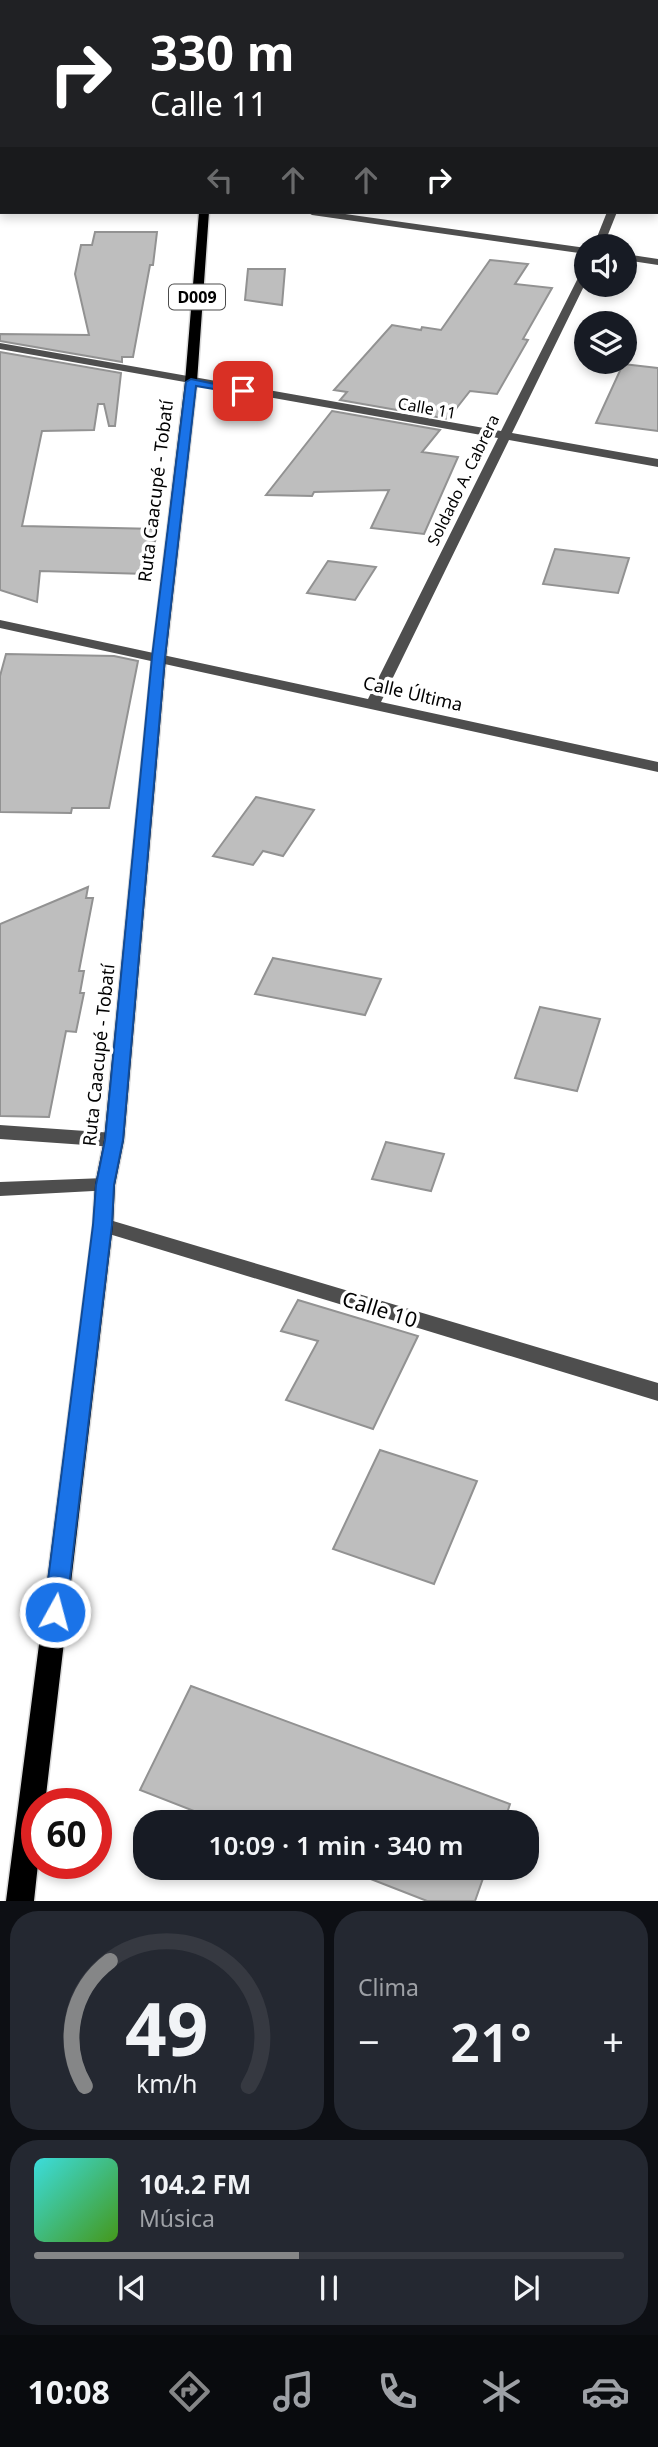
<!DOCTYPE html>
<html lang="es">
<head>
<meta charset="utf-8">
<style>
  :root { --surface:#171b24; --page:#242831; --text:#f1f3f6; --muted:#9ea1a6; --line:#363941; --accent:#858687 }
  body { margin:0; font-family:"Noto Sans",sans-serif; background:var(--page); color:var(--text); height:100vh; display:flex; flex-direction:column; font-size:26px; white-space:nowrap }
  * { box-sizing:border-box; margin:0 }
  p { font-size:23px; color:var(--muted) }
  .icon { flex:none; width:38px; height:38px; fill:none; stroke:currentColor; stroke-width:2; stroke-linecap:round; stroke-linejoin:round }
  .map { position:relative; height:1901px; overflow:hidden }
  .details { display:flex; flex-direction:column; gap:10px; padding:10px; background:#0d0f14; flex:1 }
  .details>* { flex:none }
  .guide { position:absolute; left:0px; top:0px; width:658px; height:214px; box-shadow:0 4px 10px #0003; background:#202124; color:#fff; overflow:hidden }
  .controls { position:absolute; left:574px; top:234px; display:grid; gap:14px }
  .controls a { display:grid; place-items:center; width:63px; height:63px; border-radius:50%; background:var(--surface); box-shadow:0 4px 10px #0003; font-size:35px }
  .speed { position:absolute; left:21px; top:1788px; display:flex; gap:14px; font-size:35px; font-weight:700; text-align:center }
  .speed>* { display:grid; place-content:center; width:91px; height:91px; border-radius:50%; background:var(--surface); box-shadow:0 4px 10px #0003; line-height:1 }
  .speed .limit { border:10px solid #d22; background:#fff; color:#111 }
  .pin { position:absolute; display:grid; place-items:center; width:60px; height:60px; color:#fff; margin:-30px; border-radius:14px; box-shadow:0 4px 10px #0006 }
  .me { position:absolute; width:77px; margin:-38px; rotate:7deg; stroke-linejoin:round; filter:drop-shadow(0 0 5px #0008) }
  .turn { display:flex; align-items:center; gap:24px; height:147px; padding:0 35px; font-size:32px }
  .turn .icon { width:91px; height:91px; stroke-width:2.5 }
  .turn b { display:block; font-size:49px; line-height:60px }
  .lanes { display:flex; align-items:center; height:66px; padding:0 35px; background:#0003; justify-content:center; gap:35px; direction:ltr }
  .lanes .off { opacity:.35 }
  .big { font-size:52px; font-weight:600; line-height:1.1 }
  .details .card { flex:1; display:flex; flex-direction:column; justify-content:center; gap:10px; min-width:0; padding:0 24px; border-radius:28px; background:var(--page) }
  .details .dial { align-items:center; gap:0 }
  .dial svg { height:182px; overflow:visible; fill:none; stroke:var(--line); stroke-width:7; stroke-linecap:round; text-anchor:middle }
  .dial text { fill:var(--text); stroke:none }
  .song { display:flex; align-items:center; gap:21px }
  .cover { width:84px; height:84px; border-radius:10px; background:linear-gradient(135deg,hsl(180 70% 55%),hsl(100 70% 35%)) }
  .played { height:7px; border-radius:4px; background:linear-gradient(90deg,var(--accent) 45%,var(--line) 45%) }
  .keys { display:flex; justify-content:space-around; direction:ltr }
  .heat { display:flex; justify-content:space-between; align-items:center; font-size:38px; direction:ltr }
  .details .tiles { flex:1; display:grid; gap:10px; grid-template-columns:1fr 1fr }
  .card:last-child { grid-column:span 2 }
  .trip { position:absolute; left:133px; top:1810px; width:406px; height:70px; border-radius:28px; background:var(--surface); box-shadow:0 4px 10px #0003; font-weight:600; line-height:70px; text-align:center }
  .dock { display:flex; height:112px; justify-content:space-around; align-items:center; background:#090b0e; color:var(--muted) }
  .dock .icon { width:49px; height:49px }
  .dock .on { color:var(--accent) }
  .dock b { font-size:32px; color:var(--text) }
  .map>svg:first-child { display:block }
  .building { fill:#bebebe; stroke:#929292; stroke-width:2 }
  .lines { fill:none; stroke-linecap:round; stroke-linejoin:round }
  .major-casing { stroke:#dbdbdb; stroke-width:3 }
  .minor { fill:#4e4e4e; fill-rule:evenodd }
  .major { fill:#000; fill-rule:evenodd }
  .route { fill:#1a73e8; stroke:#114b97; stroke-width:2 }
  .labels { text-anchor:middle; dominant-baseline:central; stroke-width:7; stroke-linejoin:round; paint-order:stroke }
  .shield { fill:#fff; stroke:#4c4c4c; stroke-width:2 }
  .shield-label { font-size:16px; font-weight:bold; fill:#000 }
  .far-street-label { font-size:16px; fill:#000; stroke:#fff }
  .street-label { font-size:18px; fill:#000; stroke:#fff }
  .near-street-label { font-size:21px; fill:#000; stroke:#fff }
</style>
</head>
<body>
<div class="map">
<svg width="658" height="1901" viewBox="0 0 658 1901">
  <rect width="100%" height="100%" fill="#fff"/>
  <g class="building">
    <polygon points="95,232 157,232 153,265 150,265 133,357 122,357 122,362 0,341 0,334 89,335 75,274 81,245 92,245"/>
    <polygon points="490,260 528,264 515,284 552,288 523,339 528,340 497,394 470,391 448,419 340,400 347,392 334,390 392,325 421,330 422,327 441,330"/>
    <polygon points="248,269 285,269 282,305 245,300"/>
    <polygon points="0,352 121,373 115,426 109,426 104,404 98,404 94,430 42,431 22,526 158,529 147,574 40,571 37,602 0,590"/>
    <polygon points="623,364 658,368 658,431 596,423"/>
    <polygon points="332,411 440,430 422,452 458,457 424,534 371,528 389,490 314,492 312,496 266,495"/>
    <polygon points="555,549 629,558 618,593 543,584"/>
    <polygon points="328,561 376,567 355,600 307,593"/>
    <polygon points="6,654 114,656 138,661 109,808 72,808 71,813 0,812 0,676"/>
    <polygon points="256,797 314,810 283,856 263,851 253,865 213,856"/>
    <polygon points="88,887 86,898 93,898 79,971 84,971 80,993 84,993 76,1032 66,1031 49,1117 0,1116 0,924"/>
    <polygon points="273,958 381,979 365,1015 255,994"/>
    <polygon points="540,1007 600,1019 577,1091 515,1078"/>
    <polygon points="386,1142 444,1154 431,1191 372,1179"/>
    <polygon points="298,1300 418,1336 373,1429 286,1400 318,1341 281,1331"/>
    <polygon points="380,1450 477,1481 434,1584 333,1549"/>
    <polygon points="191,1686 510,1804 504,1822 222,1822 140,1790"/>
    <polygon points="340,1867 487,1867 475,1901 427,1901"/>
  </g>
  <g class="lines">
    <g class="major-casing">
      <g id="major">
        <polygon points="508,0 517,0 516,2"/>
        <polygon points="199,212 209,212 197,382 166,657 124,1140 115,1185 113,1225 45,1804 37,1804 38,1864 34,1901 6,1901 93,1225 95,1185 104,1140 152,657 185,382"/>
      </g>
    </g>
    <g class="minor">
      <polygon points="658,91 658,101 656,102 656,92"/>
      <rect x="656" y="118" width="2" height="6"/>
      <polygon points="307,212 331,212 586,248 586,254 312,215"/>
      <polygon points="607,212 617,212 603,247 593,247"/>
      <polygon points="625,254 658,259 658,265 625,260"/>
      <polygon points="586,269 586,282 512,433 658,459 658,467 509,440 381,702 658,762 658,772 0,628 0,620 368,699 498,438 0,349 0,343 501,431 581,272"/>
      <polygon points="0,1125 114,1133 121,1135 124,1140 121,1145 114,1147 0,1139"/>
      <polygon points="105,1178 112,1180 115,1185 112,1190 0,1196 0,1182"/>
      <polygon points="103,1218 658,1383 658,1401 96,1230 93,1225 96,1220"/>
    </g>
    <use href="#major" class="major"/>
  </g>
  <polygon class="route" points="191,379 248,391 243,394 196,386 165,657 123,1140 114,1185 112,1225 66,1612 63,1619 55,1622 47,1619 44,1612 93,1225 96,1185 105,1140 152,657 186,382"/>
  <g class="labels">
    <rect class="shield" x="169" y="284.5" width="56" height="25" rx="5"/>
    <g class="shield-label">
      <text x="197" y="297">D009</text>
    </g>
    <g class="far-street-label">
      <text transform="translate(427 408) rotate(10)">Calle 11</text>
      <text transform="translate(463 480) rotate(-64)">Soldado A. Cabrera</text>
    </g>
    <g class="street-label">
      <text transform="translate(155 491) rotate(-83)">Ruta Caacupé - Tobatí</text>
      <text transform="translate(413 693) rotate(13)">Calle Última</text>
      <text transform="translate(98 1055) rotate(-84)">Ruta Caacupé - Tobatí</text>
    </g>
    <g class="near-street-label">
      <text transform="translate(380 1309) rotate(17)">Calle 10</text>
    </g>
  </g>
</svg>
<div class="controls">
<a><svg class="icon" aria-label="sound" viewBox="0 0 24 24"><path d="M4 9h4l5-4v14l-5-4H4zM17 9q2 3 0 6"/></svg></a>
<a><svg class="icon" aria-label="layers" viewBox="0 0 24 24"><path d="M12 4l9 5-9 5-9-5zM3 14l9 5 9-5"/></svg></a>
</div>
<div class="speed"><div class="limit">60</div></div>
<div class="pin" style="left:243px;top:391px;background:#d93025"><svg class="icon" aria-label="arrive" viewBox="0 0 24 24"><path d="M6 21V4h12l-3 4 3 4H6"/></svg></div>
<svg class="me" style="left:55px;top:1612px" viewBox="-20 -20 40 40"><circle r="17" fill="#1a73e8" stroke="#fff" stroke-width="3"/><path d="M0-11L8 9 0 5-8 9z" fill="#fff"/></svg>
<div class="trip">10:09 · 1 min · 340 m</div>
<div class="guide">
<div class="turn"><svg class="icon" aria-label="right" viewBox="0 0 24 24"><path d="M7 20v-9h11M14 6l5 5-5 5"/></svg><div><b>330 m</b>Calle 11</div></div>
<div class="lanes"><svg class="icon off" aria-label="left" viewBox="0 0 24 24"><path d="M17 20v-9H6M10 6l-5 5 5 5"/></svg><svg class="icon off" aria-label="ahead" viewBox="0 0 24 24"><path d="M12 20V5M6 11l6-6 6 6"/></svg><svg class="icon off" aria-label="ahead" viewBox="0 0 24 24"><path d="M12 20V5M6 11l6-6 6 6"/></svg><svg class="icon" aria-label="right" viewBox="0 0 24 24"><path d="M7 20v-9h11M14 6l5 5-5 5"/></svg></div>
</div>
</div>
<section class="details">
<div class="tiles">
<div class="card dial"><svg viewBox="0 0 100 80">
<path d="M14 69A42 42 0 1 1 86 69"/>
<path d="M14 69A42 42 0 0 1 25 14" stroke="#858687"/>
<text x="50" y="56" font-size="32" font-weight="700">49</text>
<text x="50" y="72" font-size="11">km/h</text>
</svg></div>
<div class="card"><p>Clima</p>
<div class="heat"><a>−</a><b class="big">21°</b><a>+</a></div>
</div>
<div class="card">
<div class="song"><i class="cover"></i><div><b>104.2 FM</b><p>Música</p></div></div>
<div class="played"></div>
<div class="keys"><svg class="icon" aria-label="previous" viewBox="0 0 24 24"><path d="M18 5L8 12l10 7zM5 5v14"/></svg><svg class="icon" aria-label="pause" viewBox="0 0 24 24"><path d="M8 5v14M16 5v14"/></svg><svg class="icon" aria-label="next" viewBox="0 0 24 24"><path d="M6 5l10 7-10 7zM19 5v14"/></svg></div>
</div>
</div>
</section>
<nav class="dock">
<b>10:08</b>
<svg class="icon on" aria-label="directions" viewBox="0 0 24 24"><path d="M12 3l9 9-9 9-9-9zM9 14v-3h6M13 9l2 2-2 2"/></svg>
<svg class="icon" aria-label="music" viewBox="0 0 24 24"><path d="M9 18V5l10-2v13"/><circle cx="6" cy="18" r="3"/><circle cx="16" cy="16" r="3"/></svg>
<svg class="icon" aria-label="phone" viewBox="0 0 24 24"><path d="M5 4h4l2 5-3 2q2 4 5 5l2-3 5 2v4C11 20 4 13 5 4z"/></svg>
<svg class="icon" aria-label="climate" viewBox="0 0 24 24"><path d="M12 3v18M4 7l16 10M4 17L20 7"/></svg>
<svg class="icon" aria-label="car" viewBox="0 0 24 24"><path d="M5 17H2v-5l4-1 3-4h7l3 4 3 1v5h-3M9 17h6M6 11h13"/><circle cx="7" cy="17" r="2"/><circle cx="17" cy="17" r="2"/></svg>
</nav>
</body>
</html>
